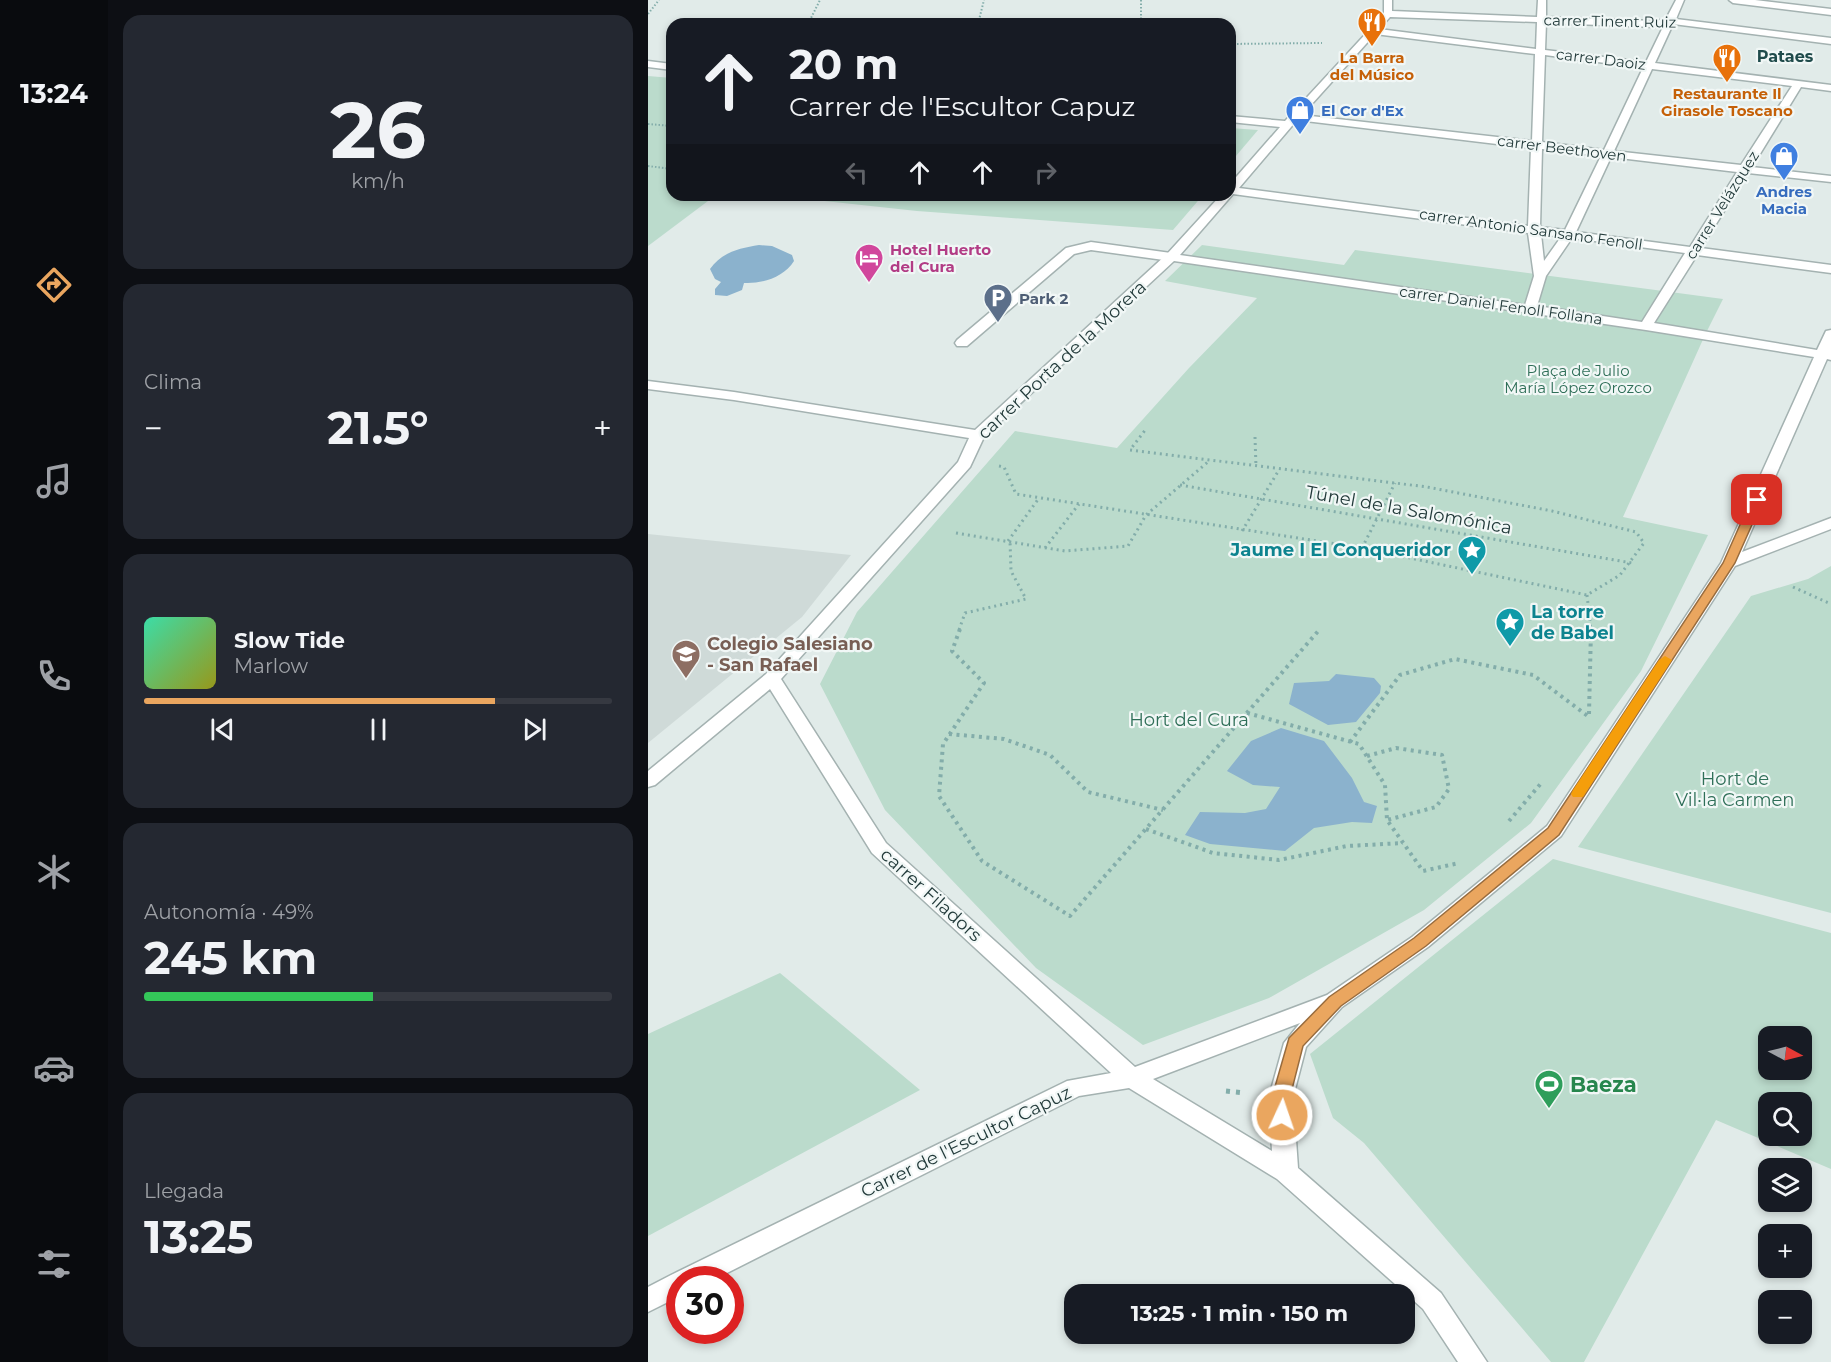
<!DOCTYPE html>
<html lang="es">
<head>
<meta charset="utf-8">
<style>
  :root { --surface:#171b24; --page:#242831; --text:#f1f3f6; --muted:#9ea1a6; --line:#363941; --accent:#eaa65f }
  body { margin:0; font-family:Montserrat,sans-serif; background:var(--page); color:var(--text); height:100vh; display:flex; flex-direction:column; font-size:22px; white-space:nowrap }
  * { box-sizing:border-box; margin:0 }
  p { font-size:20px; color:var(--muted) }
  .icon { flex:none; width:33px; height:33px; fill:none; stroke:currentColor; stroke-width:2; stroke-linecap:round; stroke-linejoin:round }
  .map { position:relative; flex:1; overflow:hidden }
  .details { display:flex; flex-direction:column; gap:15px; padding:15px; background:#0d0f14; width:540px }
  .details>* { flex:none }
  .top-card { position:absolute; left:18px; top:18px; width:570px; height:183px; border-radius:18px; box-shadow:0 3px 9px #0003; background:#171b24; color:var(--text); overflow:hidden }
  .needle { width:39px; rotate:97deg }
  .tools { position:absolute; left:1110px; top:1026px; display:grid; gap:12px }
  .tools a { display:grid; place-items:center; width:54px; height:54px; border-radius:12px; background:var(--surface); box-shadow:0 3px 9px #0003; font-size:30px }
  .speed { position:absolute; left:18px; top:1266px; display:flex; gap:12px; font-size:30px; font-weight:700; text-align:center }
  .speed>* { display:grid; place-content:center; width:78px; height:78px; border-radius:50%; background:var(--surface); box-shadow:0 3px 9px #0003; line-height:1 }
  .speed .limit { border:9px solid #d22; background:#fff; color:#111 }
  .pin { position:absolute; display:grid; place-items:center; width:51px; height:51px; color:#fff; margin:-26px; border-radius:12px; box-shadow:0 3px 9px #0006 }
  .me { position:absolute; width:66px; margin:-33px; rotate:3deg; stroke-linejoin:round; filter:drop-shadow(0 0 4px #0008) }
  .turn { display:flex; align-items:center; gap:21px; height:126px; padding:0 24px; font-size:27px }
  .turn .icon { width:78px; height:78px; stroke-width:2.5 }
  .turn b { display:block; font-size:42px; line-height:51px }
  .lanes { display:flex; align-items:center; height:57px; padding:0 24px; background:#0003; justify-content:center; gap:30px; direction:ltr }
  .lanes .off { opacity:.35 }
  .big { font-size:45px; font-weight:700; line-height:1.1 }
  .details .card { flex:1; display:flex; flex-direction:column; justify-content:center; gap:9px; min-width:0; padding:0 21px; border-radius:18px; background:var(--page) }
  .details .dial { align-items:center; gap:0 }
  .dial b { font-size:78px; line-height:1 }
  .song { display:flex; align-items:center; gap:18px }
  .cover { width:72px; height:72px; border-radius:9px; background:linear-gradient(135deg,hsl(160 70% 55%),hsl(60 70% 35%)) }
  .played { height:6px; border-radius:3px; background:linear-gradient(90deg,var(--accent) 75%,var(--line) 75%) }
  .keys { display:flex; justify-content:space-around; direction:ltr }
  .heat { display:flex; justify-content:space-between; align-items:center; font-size:33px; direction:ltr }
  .charge { height:9px; border-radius:4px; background:linear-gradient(90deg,#34c759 49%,var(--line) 0) }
  .trip { position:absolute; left:416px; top:1284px; width:351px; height:60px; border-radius:18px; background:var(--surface); box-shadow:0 3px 9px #0003; font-weight:700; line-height:60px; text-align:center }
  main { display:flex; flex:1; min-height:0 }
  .tab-bar { display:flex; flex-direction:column; width:108px; justify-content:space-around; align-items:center; background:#090b0e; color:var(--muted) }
  .tab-bar .icon { width:42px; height:42px }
  .tab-bar .active { color:var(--accent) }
  .tab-bar b { font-size:27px; color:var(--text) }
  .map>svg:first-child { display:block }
  .built { fill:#cfdad8 }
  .green { fill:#bbdbcc; fill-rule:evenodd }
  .water { fill:#8bb2cd }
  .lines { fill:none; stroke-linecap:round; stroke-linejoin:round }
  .lane-casing { stroke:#a4b2b1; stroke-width:3 }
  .street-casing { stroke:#a4b2b1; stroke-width:3 }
  .path-far3 { stroke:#83adaa; stroke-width:2; stroke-dasharray:1.5 2; stroke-linecap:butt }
  .path-far2 { stroke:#83adaa; stroke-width:3; stroke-dasharray:2 4; stroke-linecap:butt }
  .path-far1 { stroke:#83adaa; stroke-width:4; stroke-dasharray:3 4.5; stroke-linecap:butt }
  .path { stroke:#83adaa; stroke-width:5; stroke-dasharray:4 6; stroke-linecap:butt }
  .lane { fill:#fff; fill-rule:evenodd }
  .street { fill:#fff; fill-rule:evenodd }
  .route { fill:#eaa65f; stroke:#986c3e; stroke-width:1.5 }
  .slow { fill:#f59e0b }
  .labels { text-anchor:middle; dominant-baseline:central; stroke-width:4.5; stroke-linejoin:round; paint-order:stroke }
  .far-street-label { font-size:15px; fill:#223a3a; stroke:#f1f7f6 }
  .far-food-label { font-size:15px; font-weight:bold; fill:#c56008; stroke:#f1f7f6 }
  .far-shop-label { font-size:15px; font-weight:bold; fill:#366cbe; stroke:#f1f7f6; text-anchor:start }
  .far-hotel-label { font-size:15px; font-weight:bold; fill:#b23c85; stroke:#f1f7f6; text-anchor:start }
  .far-service-label { font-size:15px; font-weight:bold; fill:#4e5e75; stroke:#f1f7f6; text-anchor:start }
  .far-park-label { font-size:15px; fill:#2f6f58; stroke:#f1f7f6 }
  .far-neighbourhood-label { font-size:16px; font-weight:bold; fill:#1f4b4b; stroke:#f1f7f6 }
  .street-label { font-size:18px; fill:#223a3a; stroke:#f1f7f6 }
  .culture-label { font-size:18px; font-weight:bold; fill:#0d838f; stroke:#f1f7f6; text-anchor:end }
  .education-label { font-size:18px; font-weight:bold; fill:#785e54; stroke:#f1f7f6; text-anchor:start }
  .park-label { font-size:18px; fill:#2f6f58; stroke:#f1f7f6 }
  .near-leisure-label { font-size:21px; font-weight:bold; fill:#27864d; stroke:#f1f7f6; text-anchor:start }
</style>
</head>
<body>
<main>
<nav class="tab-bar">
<b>13:24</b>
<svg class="icon active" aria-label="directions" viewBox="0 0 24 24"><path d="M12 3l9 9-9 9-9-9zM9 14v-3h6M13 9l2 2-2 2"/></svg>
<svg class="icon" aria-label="music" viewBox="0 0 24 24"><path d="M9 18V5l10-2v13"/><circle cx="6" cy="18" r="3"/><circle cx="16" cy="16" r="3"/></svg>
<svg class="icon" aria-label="phone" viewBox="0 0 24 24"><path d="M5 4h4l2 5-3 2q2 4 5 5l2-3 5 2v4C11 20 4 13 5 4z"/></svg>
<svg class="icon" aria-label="climate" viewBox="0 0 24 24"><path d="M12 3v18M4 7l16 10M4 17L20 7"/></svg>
<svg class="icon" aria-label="car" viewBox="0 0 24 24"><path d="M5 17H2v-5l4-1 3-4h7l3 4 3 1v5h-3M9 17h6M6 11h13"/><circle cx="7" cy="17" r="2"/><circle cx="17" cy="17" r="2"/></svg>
<svg class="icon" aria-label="filters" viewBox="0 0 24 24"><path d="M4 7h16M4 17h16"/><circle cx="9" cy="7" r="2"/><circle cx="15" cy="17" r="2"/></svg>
</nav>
<section class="details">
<div class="card dial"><b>26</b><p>km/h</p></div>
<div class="card"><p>Clima</p>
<div class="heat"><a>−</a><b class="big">21.5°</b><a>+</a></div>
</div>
<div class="card">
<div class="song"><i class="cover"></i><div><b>Slow Tide</b><p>Marlow</p></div></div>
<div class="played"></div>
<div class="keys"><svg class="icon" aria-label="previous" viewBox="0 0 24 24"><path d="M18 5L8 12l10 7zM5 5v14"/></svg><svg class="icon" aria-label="pause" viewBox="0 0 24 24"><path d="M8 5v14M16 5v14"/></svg><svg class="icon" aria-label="next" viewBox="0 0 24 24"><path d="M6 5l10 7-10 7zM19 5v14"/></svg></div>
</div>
<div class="card"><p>Autonomía · 49%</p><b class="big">245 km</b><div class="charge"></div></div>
<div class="card"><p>Llegada</p><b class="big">13:25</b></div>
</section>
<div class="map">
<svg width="1183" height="1362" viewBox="0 0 1183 1362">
  <rect width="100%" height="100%" fill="#e1ebe9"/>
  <polygon class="built" points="0,534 203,555 154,617 0,743"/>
  <g class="green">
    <polygon points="0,76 24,78 24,195 68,195 0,246"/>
    <polygon points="582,128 610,130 582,163"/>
    <polygon points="121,195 555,195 525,230 269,211"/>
    <polygon points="554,245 696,265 707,250 1075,299 1057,335 975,517 1060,535 993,671 883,823 776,910 621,998 495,1045 388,968 237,810 172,684 209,612 367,431 469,448 541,368 609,298 517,281"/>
    <polygon points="1183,566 1183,913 930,847 1103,596 1160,579"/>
    <path d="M 905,859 L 1183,933 L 1183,1169 L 1068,1120 L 936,1362 L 903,1362 L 716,1143 L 685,1118 L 662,1054 ZM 1120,1036 L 1154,1036 L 1154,1070 L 1120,1070 ZM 1120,1102 L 1154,1102 L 1154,1136 L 1120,1136 Z"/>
    <polygon points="132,973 272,1090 0,1236 0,1034"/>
  </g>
  <g class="water">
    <path d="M 111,245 L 124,246 L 144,255 L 146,261 C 136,277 115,284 96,283 L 94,290 L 79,296 L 67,295 L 67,289 L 73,282 L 67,279 L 62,269 C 74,252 92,248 111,245 Z"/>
    <polygon points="688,674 726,678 733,686 732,693 708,722 680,725 641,704 646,683 681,681"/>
    <polygon points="633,728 676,741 704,778 716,802 729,806 724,823 704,822 666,828 637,851 562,844 537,835 552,812 597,813 618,809 632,787 605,785 579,771 603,741"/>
  </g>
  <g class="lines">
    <g class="lane-casing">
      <polygon id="lane" points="443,242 523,253 529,257 523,261 443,250 426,254 319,346 309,346 307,343 309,340 418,248"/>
    </g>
    <g class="street-casing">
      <g id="street">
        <path d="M 736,0 L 744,0 L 744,11 L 889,17 L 890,0 L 898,0 L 898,17 L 1007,21 L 1018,19 L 1028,0 L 1036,0 L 1028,19 L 1183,38 L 1183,44 L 1025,24 L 1007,63 L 1183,85 L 1183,91 L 1153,87 L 1104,167 L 1183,176 L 1183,182 L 1100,173 L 1053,248 L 1183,265 L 1183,273 L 1049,255 L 1006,323 L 1169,350 L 1178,331 L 1183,330 L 1183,360 L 1179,359 L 1094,552 L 1183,518 L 1183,529 L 1087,566 L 913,836 L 780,947 L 694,1007 L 658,1047 L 645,1097 L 650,1168 L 793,1293 L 839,1362 L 810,1362 L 775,1309 L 629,1179 L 481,1088 L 431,1096 L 65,1280 L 32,1280 L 32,1296 L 0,1312 L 0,1287 L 23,1275 L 419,1081 L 463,1073 L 224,853 L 122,689 L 7,785 L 0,787 L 0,771 L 118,674 L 310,462 L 321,438 L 86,400 L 0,389 L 0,381 L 86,392 L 327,430 L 519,254 L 573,195 L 582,195 L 582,184 L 632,127 L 582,122 L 582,116 L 637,121 L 736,14 ZM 742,17 L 889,22 L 888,49 L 731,29 ZM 898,23 L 1007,27 L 1016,25 L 998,62 L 897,50 ZM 727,34 L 887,54 L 884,141 L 654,115 ZM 897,55 L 995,68 L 956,150 L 894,142 ZM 1004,69 L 1144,86 L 1093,165 L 966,151 ZM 649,120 L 883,148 L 880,226 L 591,188 ZM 894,149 L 953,156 L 917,230 L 892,227 ZM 963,157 L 1089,172 L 1042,247 L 928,232 ZM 585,194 L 880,233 L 886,276 L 877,305 L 532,255 ZM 893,234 L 913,237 L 896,261 ZM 924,238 L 1037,253 L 994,322 L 889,306 L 898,276 ZM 526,261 L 998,330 L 1166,357 L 1073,563 L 899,826 L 764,937 L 679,995 L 487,1067 L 238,843 L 133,679 L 322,467 L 336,437 ZM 652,1023 L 636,1043 L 621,1097 L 624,1151 L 505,1079 Z"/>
        <polygon points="1081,0 1107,0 1183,9 1183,15 1085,3"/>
        <polygon points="0,61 24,64 24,70 0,67"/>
      </g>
    </g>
    <g class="path-far3">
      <polyline points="493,0 493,24"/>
      <polyline points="0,14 11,0"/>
      <polyline points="160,24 172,0"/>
      <polyline points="330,24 336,0"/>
      <polyline points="582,44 674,43"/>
      <polyline points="0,124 24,126"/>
      <polyline points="0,166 24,169"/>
      <polyline points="272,195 308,199 349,195"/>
    </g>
    <g class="path-far2">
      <polyline points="607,437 608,467"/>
      <polyline points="351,466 356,467 368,494 714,548 939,595 972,575 996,543 988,532 904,511 779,487 482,450 498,429"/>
      <polyline points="532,485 984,563"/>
      <polyline points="594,531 631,470"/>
      <polyline points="308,533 417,551 480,546 498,515 561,461"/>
      <polyline points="360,541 391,498"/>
      <polyline points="397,548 431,504"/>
      <polyline points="714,548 747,483"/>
      <polyline points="1145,587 1183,604"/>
      <polyline points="939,595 943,630"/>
      <polyline points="311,630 317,613 378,599 363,571 362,541"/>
    </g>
    <g class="path-far1">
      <polyline points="312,629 304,651 336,683 295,744 291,796 334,861 422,916 672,629"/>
      <polyline points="599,713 711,744 737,785 739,820 775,871 811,863"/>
      <polyline points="941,714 943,629"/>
      <polyline points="301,734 356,739 402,755 440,792 515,810"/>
      <polyline points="702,742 752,675 807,659 885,675 941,717"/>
      <polyline points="719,756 748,748 794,755 801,789 788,807 739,820"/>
      <polyline points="861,821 895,781"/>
      <polyline points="498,829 565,853 631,860 699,846 755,843"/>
    </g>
    <polyline class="path" points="578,1091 597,1093"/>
    <use href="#lane" class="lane"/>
    <use href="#street" class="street"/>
  </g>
  <polygon class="route" points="1109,497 1115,500 1087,563 911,835 778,946 693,1006 655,1046 642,1097 643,1115 640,1121 634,1123 628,1121 624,1097 641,1038 681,997 766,938 900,828 1075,563 1103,500"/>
  <polygon class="slow" points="1017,656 1024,660 935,797 925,797 923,794 925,790 1011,660"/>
  <defs>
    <g id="restaurant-pin" transform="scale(1.5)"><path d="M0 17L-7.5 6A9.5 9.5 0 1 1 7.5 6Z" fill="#e8710a" stroke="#f1f7f6"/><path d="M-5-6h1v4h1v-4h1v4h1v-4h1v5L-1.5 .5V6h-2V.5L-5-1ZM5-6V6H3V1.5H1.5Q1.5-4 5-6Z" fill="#fff"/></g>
    <g id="shop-pin" transform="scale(1.5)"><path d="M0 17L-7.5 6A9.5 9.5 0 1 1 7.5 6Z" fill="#3f7fe0" stroke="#f1f7f6"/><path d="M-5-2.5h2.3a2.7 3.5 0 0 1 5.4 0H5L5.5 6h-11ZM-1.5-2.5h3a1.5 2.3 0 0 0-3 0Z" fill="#fff"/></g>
    <g id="hotel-pin" transform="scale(1.5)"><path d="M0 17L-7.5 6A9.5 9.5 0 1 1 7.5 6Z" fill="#d1479c" stroke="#f1f7f6"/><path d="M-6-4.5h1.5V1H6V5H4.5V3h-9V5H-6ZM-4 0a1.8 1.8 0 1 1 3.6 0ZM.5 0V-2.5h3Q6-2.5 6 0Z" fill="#fff"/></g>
    <g id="parking-pin" transform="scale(1.5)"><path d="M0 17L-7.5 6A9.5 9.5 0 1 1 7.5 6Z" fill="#5c6f8a" stroke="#f1f7f6"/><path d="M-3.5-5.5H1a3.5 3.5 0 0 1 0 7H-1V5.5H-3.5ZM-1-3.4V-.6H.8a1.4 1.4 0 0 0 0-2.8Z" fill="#fff"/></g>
    <g id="sight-pin" transform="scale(1.5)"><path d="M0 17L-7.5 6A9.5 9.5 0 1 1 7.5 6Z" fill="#0f9aa8" stroke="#f1f7f6"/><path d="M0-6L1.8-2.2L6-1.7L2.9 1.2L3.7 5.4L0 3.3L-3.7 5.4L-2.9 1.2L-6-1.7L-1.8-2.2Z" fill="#fff"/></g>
    <g id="school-pin" transform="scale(1.5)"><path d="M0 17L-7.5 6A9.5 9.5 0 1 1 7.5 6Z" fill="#8d6e63" stroke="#f1f7f6"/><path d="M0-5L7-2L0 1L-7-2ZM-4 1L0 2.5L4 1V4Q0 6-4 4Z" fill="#fff"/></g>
    <g id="stadium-pin" transform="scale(1.5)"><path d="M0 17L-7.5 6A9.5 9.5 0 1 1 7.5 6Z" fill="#2e9e5b" stroke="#f1f7f6"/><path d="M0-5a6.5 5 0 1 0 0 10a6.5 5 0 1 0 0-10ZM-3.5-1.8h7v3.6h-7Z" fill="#fff"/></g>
  </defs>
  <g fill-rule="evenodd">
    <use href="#restaurant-pin" x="724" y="22"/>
    <use href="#restaurant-pin" x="1079" y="58"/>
    <use href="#shop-pin" x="652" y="110"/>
    <use href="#shop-pin" x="1136" y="156"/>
    <use href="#hotel-pin" x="221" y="258"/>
    <use href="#parking-pin" x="350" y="298"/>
    <use href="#sight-pin" x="824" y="550"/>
    <use href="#sight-pin" x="862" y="622"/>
    <use href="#school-pin" x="38" y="654"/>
    <use href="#stadium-pin" x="901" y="1084"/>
  </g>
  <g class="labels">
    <g class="far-street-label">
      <text transform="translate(962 21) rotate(1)">carrer Tinent Ruiz</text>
      <text transform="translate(953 59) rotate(7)">carrer Daoiz</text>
      <text transform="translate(914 148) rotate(7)">carrer Beethoven</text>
      <text transform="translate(1074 205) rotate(-58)">carrer Velázquez</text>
      <text transform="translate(883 229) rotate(8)">carrer Antonio Sansano Fenoll</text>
      <text transform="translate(853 305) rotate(8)">carrer Daniel Fenoll Follana</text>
    </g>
    <g class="far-food-label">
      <text x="724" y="57">La Barra<tspan x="724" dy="17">del Músico</tspan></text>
      <text x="1079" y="93">Restaurante Il<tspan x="1079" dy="17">Girasole Toscano</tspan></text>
    </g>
    <g class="far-shop-label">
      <text x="673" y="110">El Cor d'Ex</text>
      <text x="1136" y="191" text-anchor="middle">Andres<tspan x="1136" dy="17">Macia</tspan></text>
    </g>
    <g class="far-hotel-label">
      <text x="242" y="249">Hotel Huerto<tspan x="242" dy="17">del Cura</tspan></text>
    </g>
    <g class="far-service-label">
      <text x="371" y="298">Park 2</text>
    </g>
    <g class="far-park-label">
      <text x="930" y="370">Plaça de Julio<tspan x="930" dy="17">María López Orozco</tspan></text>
    </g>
    <g class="far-neighbourhood-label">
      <text x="1137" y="56">Pataes</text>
    </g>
    <g class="street-label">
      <text transform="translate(414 360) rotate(-43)">carrer Porta de la Morera</text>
      <text transform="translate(761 510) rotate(10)">Túnel de la Salomónica</text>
      <text transform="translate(283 895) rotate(42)">carrer Filadors</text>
      <text transform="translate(318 1142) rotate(-26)">Carrer de l'Escultor Capuz</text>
    </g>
    <g class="culture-label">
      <text x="803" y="550">Jaume I El Conqueridor</text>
      <text x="883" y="612" text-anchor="start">La torre<tspan x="883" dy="21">de Babel</tspan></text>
    </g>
    <g class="education-label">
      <text x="59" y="644">Colegio Salesiano<tspan x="59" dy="21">- San Rafael</tspan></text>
    </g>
    <g class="park-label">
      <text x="541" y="720">Hort del Cura</text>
      <text x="1087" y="779">Hort de<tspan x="1087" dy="21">Vil·la Carmen</tspan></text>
    </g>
    <g class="near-leisure-label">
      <text x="922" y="1084">Baeza</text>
    </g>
  </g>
</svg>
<div class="tools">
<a><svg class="needle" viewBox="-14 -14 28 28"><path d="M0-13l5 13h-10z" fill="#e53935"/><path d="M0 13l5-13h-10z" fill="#9ea1a6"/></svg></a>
<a><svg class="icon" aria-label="search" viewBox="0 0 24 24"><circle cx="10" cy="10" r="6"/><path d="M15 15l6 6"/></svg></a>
<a><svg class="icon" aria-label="layers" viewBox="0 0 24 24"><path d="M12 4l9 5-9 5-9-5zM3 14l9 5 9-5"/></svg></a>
<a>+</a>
<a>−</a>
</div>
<div class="speed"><div class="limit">30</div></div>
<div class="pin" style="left:1109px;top:500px;background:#d93025"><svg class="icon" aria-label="arrive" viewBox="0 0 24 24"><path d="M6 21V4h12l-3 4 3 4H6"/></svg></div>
<svg class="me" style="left:634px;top:1115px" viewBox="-20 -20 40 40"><circle r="17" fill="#eaa65f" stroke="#fff" stroke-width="3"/><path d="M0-11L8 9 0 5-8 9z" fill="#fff"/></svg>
<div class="trip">13:25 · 1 min · 150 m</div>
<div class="top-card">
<div class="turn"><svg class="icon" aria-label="ahead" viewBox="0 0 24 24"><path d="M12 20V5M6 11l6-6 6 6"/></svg><div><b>20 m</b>Carrer de l'Escultor Capuz</div></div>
<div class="lanes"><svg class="icon off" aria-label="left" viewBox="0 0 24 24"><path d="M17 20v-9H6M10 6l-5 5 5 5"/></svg><svg class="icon" aria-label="ahead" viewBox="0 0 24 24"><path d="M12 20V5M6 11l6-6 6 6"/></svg><svg class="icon" aria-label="ahead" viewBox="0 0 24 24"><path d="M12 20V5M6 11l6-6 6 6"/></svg><svg class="icon off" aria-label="right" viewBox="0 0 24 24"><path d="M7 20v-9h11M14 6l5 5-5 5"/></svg></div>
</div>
</div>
</main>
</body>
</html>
